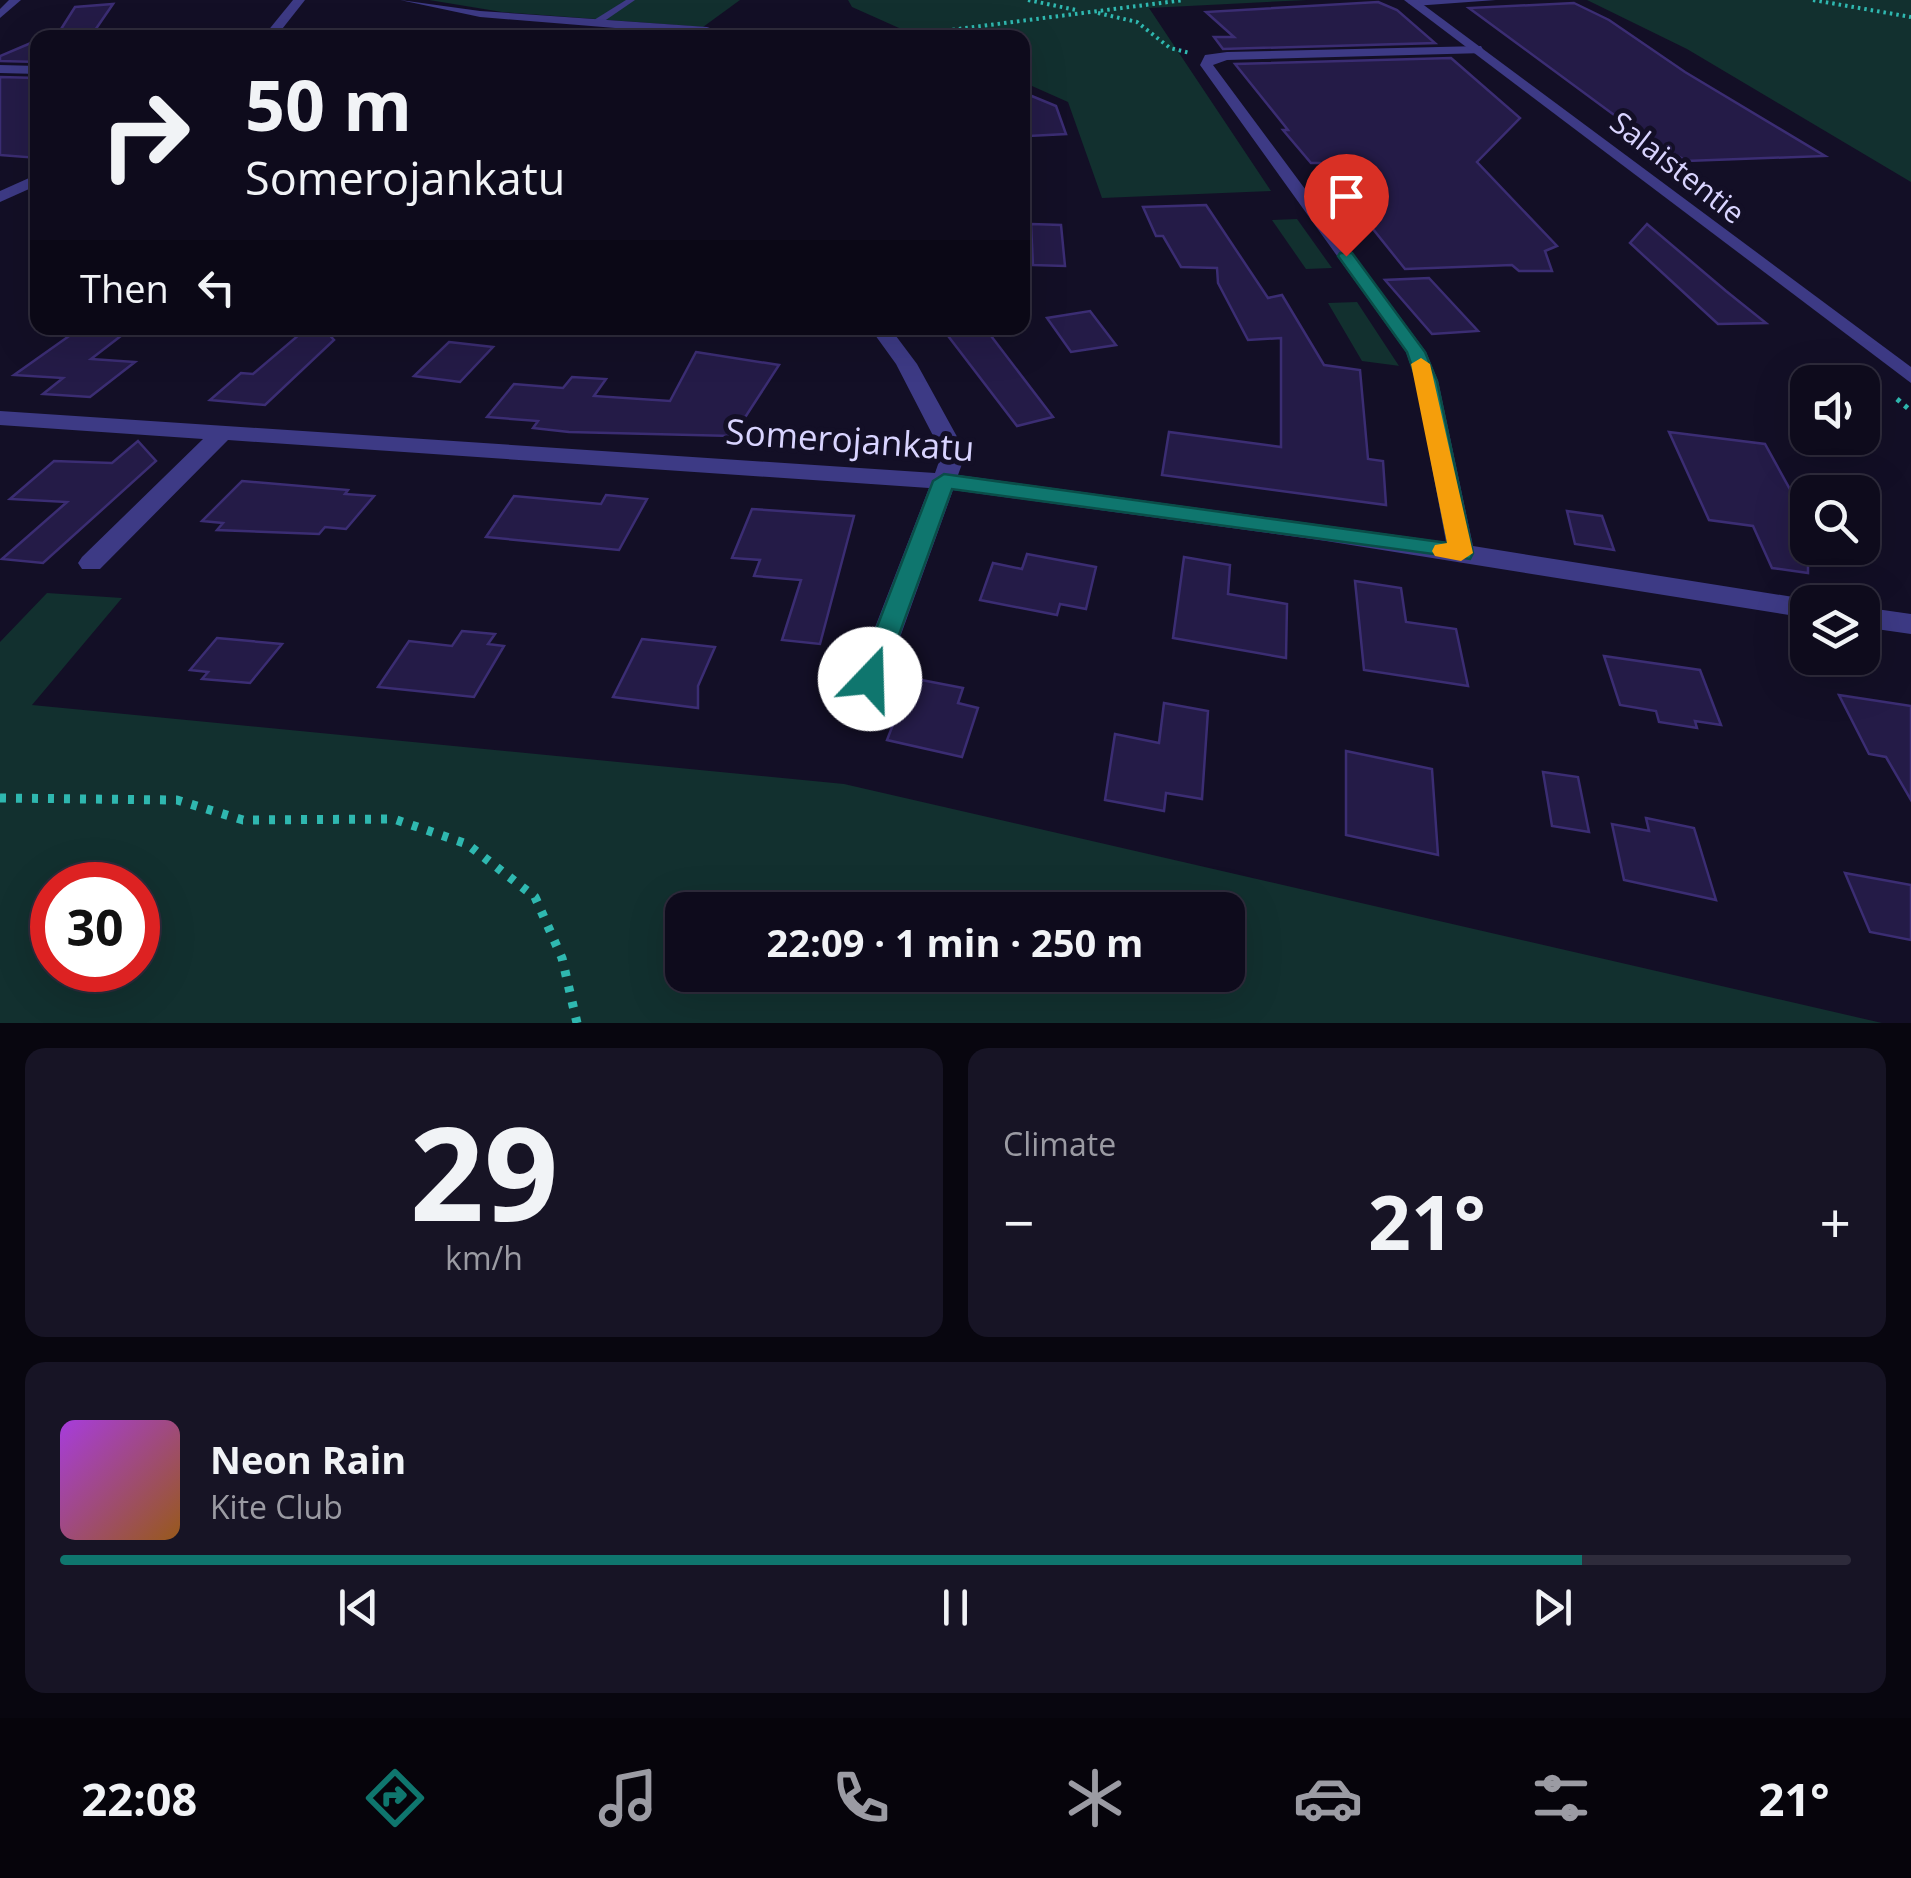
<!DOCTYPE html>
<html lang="en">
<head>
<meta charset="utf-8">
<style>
  :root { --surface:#0e0b1c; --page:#171425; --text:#f1f3f6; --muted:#9b9ba3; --line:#2e2b3b; --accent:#0f766e }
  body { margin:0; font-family:"Open Sans",sans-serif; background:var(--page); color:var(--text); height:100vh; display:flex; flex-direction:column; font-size:38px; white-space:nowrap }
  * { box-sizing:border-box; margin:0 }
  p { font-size:32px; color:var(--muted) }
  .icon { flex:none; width:55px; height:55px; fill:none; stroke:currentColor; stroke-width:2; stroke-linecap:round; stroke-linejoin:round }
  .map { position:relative; height:1023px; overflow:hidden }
  .side { display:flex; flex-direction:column; gap:25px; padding:25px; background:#08060f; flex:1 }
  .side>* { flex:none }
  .guide { position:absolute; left:30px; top:30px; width:1000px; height:305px; border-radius:20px; box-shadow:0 10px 40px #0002,0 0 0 2px var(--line); background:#0e0b1c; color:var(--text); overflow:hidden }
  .fabs { position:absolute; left:1790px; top:365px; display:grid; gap:20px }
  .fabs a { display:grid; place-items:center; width:90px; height:90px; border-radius:20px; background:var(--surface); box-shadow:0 10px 40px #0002,0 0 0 2px var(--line); font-size:50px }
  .speed { position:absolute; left:30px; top:862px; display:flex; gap:20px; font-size:50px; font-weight:700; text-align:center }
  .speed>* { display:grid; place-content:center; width:130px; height:130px; border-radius:50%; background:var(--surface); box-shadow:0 10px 40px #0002,0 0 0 2px var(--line); line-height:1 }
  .speed .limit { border:15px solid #d22; background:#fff; color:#111 }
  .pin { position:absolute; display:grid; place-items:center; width:85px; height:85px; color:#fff; margin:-102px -42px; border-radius:50% 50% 50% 0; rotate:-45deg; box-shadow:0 0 10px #0007 }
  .pin .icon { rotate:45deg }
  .me { position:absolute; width:110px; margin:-55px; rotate:21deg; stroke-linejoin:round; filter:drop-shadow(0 0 8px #0008) }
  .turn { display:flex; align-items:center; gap:35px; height:210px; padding:0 50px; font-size:45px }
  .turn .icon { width:130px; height:130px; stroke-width:2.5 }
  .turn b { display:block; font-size:70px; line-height:85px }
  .then { display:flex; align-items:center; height:95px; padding:0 50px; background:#0003; gap:20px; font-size:38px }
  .big { font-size:75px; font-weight:700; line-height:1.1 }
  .side .tile { flex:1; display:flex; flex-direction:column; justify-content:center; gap:15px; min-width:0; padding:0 35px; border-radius:20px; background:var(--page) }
  .side .dial { align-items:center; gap:0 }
  .dial b { font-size:130px; line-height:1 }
  .song { display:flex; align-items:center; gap:30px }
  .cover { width:120px; height:120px; border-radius:15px; background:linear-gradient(135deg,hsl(280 70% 55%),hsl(30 70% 35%)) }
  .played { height:10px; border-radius:5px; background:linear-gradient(90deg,var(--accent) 85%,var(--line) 85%) }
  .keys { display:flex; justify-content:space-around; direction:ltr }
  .heat { display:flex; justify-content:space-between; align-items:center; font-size:55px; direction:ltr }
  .side .tiles { flex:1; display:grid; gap:25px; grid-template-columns:1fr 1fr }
  .tile:last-child { grid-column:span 2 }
  .trip { position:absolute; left:665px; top:892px; width:580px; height:100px; border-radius:20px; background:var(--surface); box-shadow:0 10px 40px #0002,0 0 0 2px var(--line); font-weight:700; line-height:100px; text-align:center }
  .tab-bar { display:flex; height:160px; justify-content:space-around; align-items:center; background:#06040b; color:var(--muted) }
  .tab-bar .icon { width:70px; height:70px }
  .tab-bar .on { color:var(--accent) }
  .tab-bar b { font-size:45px; color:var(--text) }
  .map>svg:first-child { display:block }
  .green { fill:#12302f; fill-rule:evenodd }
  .building { fill:#241b47; stroke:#3b2d73; stroke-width:2.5 }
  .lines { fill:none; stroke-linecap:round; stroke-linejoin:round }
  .path-far2 { stroke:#2fb8b0; stroke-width:4; stroke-dasharray:2.5 4; stroke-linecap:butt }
  .path-far1 { stroke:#2fb8b0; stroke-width:5; stroke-dasharray:4 6; stroke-linecap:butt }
  .path { stroke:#2fb8b0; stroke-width:9; stroke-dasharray:6 10; stroke-linecap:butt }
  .service { fill:#3d3a85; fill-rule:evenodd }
  .minor { fill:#3d3a85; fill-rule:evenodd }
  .tertiary { fill:#3d3a85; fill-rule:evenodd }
  .route { fill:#0f766e; stroke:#0a4d48; stroke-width:2.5 }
  .slow { fill:#f59e0b }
  .labels { text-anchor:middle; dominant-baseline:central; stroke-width:10; stroke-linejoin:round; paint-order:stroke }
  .far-street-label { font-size:30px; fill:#d9d4ff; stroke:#130f26 }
  .street-label { font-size:35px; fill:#d9d4ff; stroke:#130f26 }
</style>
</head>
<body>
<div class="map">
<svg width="1911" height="1023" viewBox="0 0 1911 1023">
  <rect width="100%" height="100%" fill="#130f26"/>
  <g class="green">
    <polygon points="429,0 740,0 703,27 502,12"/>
    <polygon points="848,0 1307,0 1149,8 1271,191 1102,198 1068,102 1023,82 1022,38 887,37 908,32 852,7"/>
    <polygon points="1587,0 1911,0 1911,182 1687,49"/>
    <polygon points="1297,219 1332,268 1306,269 1272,220"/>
    <polygon points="1357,302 1399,366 1400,366 1362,361 1328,303"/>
    <path d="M 47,593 L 122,598 L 32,705 L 844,784 L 1882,1023 L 0,1023 L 0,642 ZM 138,885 L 138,970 L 52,970 L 52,885 ZM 1228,910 L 1228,975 L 682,975 L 682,910 Z"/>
  </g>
  <g class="building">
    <polygon points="1378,2 1397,10 1435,43 1223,49 1214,37 1234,37 1206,12"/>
    <polygon points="1574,3 1609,20 1685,72 1825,156 1686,161 1625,123 1469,8"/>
    <polygon points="113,4 91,36 56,37 75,7"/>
    <polygon points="38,40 38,62 0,61 0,56"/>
    <polygon points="1451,58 1520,118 1477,162 1557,246 1545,251 1552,271 1519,271 1512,265 1405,269 1320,163 1311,163 1283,130 1288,130 1235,64"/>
    <polygon points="0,77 38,78 38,158 0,155"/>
    <polygon points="1022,92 1056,106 1066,134 1029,136"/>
    <polygon points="1206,205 1268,298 1282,295 1324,365 1360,370 1368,459 1383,461 1386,505 1162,475 1169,432 1281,447 1281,338 1248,340 1218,283 1217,268 1181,267 1163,236 1156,236 1143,207"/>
    <polygon points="1031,224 1061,225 1065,266 1033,265"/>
    <polygon points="1647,224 1726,291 1766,323 1718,324 1630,243"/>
    <polygon points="1429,278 1478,331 1432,334 1385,280"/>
    <polygon points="1090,311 1116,345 1071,352 1047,318"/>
    <polygon points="307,328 323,328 334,340 265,405 210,400 241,373 253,374"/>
    <polygon points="942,328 985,328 1053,417 1017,426"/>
    <polygon points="79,329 126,332 91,359 135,362 90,397 43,394 63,378 14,375"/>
    <polygon points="449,342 493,347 460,382 414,376"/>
    <polygon points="696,352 779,365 733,436 569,432 533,428 538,421 487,417 514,384 563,388 572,377 606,379 594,396 670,401"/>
    <polygon points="1669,432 1765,444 1808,522 1808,573 1772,568 1753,526 1709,520"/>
    <polygon points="138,441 156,461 43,563 2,559 67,502 10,499 54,461 112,463"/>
    <polygon points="242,481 348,490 345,494 374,496 346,529 325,527 319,534 217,530 223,523 202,521"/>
    <polygon points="606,495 647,499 619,550 486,537 514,496 601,504"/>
    <polygon points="752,509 854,516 820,644 782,640 801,580 754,576 760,560 732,558"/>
    <polygon points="1567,511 1602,516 1614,550 1575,544"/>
    <polygon points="1027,554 1096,567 1086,609 1060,604 1057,615 980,600 993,563 1022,569"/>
    <polygon points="1184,557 1230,565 1228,594 1287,604 1286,658 1173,638"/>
    <polygon points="1355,581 1401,588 1406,622 1456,629 1468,686 1364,670"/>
    <polygon points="462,631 495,634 488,644 504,646 474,697 378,687 409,641 452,646"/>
    <polygon points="217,638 282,644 250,683 202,679 208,672 190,670"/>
    <polygon points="642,639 715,647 698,686 698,708 613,697"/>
    <polygon points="1604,656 1700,670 1721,725 1695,721 1697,728 1659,722 1656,711 1620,705"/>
    <polygon points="911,678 963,688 958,703 978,708 962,757 887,740"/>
    <polygon points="1839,695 1911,706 1911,800 1886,757 1869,754"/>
    <polygon points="1164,703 1208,711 1202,799 1166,793 1164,811 1105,800 1115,734 1159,743"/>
    <polygon points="1346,751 1432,769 1438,855 1346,835"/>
    <polygon points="1543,772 1578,777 1589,832 1552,826"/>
    <polygon points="1646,818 1694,828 1716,900 1624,880 1612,824 1649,831"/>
    <polygon points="1845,873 1911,885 1911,940 1870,932"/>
  </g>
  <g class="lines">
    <g class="path-far2">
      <polyline points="1028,0 1076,10"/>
      <polyline points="1813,0 1911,17"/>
      <polyline points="1098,13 1137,22 1170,48 1190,53"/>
      <polyline points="888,38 1184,0"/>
    </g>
    <polyline class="path-far1" points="1897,399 1911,411"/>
    <polyline class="path" points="0,798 177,800 243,820 394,819 467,844 535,897 562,958 577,1023"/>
    <polygon class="service" points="626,0 635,0 600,24 594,24 594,20"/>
    <g class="minor">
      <polygon points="9,0 21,0 0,18 0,9"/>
      <polygon points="293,0 305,0 275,38 262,38"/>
      <polygon points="400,0 480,11 707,27 738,38 480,17"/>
      <polygon points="1496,0 1414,6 1408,3 1412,0"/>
      <polygon points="1481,46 1485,53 1227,60 1213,65 1426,352 1438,381 1473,546 1818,601 1808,602 1808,618 1326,541 953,490 885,679 880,687 870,690 860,687 855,679 929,488 228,440 100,569 82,569 78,563 82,557 203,439 0,425 0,411 935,473 942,453 896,364 870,328 890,328 917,364 966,453 958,475 1446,542 1416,381 1406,352 1200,65 1205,55 1227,52"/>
      <polygon points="0,65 38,66 38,74 0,73"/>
      <polygon points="38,174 38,185 0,202 0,191"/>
      <polygon points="1862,607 1911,614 1911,634 1862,627"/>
    </g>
    <polygon class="tertiary" points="1404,0 1417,0 1911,367 1911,383"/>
  </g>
  <polygon class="route" points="1340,253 1352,253 1425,352 1437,381 1473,553 1470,559 952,489 883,679 879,686 861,686 857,679 933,481 944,474 1448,543 1417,381 1407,352 1338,256"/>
  <polygon class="slow" points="1421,358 1430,364 1473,553 1461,561 1435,556 1432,551 1435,545 1447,543 1411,364"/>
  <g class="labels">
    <g class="far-street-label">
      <text transform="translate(1678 167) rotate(38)">Salaistentie</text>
    </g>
    <g class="street-label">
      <text transform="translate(850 439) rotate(4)">Somerojankatu</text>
    </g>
  </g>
</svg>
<div class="fabs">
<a><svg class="icon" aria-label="sound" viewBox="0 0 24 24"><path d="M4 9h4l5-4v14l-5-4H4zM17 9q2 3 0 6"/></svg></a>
<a><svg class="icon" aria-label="search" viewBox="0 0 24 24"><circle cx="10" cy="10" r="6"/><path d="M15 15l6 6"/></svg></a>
<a><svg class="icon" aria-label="layers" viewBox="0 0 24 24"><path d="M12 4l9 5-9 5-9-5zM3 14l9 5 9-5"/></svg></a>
</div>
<div class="speed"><div class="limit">30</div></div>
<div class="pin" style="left:1346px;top:256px;background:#d93025"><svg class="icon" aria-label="arrive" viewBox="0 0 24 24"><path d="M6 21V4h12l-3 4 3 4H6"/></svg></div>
<svg class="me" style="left:870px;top:679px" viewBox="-20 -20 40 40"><circle r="19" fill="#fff"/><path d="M0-13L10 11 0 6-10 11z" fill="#0f766e"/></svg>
<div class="trip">22:09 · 1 min · 250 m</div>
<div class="guide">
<div class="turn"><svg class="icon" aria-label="right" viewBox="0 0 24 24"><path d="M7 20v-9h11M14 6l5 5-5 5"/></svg><div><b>50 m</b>Somerojankatu</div></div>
<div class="then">Then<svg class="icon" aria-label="left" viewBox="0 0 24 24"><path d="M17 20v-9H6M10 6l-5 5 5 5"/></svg></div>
</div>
</div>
<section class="side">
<div class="tiles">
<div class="tile dial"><b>29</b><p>km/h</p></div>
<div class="tile"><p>Climate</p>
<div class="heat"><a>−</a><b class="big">21°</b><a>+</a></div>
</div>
<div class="tile">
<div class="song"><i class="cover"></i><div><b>Neon Rain</b><p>Kite Club</p></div></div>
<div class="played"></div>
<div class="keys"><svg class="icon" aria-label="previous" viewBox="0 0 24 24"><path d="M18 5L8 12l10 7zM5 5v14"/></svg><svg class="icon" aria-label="pause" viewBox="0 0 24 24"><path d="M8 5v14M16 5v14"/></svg><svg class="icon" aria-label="next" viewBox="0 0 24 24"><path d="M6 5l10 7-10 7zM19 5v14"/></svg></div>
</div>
</div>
</section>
<nav class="tab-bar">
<b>22:08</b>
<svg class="icon on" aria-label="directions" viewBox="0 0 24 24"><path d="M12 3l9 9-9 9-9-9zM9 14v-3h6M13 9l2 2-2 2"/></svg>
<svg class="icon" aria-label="music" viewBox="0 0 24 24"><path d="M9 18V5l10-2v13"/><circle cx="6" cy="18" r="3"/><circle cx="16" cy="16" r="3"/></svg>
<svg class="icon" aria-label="phone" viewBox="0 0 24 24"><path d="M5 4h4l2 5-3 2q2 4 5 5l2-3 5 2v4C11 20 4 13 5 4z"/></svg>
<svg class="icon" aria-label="climate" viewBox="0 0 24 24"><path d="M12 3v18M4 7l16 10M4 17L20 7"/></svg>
<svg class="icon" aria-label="car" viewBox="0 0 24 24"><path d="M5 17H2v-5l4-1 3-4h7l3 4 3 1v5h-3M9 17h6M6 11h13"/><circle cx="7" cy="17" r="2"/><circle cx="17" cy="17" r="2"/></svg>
<svg class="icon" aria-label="filters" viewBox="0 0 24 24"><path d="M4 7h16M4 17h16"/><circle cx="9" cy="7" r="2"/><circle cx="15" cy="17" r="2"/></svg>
<b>21°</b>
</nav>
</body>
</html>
